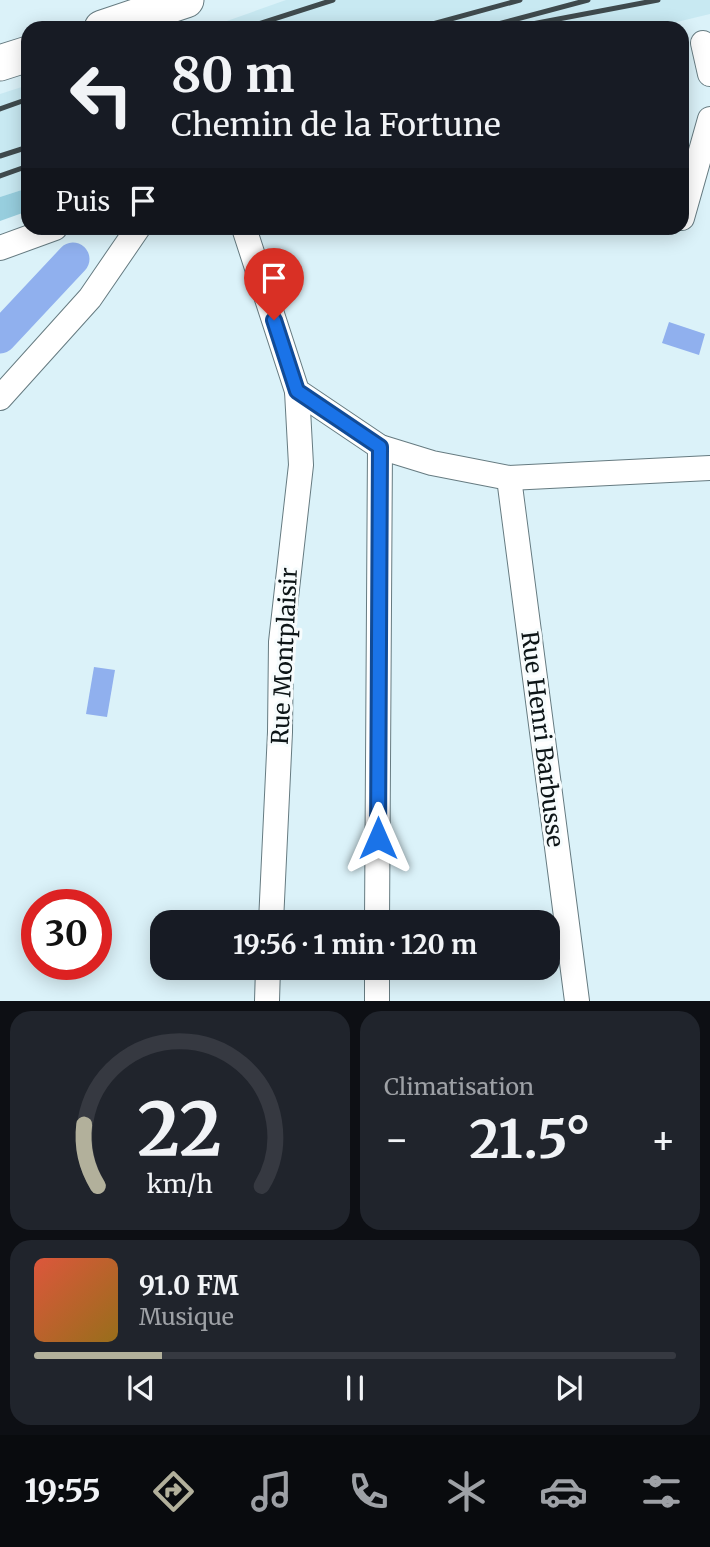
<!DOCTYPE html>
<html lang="fr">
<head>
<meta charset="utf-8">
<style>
  :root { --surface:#171b24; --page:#20242c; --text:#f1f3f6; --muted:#9ea1a6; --line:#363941; --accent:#b2b09b }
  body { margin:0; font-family:Merriweather,serif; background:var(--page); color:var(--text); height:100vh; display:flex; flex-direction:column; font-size:26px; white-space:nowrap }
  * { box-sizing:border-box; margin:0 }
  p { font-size:23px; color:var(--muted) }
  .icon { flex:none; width:38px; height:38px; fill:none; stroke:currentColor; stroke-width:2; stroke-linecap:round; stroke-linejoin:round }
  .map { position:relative; height:1001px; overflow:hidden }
  .drawer { display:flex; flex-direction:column; gap:10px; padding:10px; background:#0d0f14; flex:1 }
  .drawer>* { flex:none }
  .banner { position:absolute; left:21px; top:21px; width:668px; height:214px; border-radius:21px; box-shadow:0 4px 18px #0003; background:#171b24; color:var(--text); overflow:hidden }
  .speed { position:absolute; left:21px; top:889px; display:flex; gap:14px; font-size:35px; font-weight:700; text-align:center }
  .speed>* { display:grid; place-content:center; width:91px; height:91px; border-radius:50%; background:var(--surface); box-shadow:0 4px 18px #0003; line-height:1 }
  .speed .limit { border:10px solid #d22; background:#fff; color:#111 }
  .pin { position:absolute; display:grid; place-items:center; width:60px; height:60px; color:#fff; margin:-72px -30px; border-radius:50% 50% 50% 0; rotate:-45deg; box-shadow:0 0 7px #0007 }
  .pin .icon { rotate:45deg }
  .me { position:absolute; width:77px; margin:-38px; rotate:0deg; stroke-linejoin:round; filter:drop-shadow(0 0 5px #0008) }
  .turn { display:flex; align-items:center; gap:24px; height:147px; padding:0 35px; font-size:32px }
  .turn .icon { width:91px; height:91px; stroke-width:2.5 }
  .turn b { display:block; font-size:49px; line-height:60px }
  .then { display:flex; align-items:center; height:66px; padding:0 35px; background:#0003; gap:14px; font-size:26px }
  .big { font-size:52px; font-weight:700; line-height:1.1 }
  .drawer .card { flex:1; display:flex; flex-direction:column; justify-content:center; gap:10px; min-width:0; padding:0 24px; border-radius:21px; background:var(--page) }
  .drawer .dial { align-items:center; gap:0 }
  .dial svg { height:182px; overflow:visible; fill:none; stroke:var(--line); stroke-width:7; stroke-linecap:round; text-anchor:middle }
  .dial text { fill:var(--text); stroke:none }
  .song { display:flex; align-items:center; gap:21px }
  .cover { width:84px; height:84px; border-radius:10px; background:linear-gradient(135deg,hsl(10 70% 55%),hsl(40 70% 35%)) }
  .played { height:7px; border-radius:4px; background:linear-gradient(90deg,var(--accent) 20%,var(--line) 20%) }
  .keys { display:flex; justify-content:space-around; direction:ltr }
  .heat { display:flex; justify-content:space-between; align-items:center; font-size:38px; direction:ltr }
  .drawer .tiles { flex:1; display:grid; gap:10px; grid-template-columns:1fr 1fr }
  .card:last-child { grid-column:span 2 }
  .trip { position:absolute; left:150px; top:910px; width:410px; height:70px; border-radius:21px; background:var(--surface); box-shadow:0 4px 18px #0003; font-weight:700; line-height:70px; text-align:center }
  .menu { display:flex; height:112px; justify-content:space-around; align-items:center; background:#090b0e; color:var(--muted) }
  .menu .icon { width:49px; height:49px }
  .menu .selected { color:var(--accent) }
  .menu b { font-size:32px; color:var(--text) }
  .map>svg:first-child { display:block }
  .built { fill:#c8e9f2 }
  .green { fill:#97cede }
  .water { fill:#90b0ee }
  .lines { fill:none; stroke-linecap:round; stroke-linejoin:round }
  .canal { stroke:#90b0ee; stroke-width:33 }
  .street-casing { stroke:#667b81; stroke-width:26 }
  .secondary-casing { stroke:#667b81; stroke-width:37 }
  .street { stroke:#fff; stroke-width:24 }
  .secondary { stroke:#fff; stroke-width:35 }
  .rail { stroke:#3f4a4d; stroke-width:5 }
  .route-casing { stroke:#114b97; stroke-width:18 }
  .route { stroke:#1a73e8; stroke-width:12 }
  .labels { text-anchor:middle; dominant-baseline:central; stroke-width:6; stroke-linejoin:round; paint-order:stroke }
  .street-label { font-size:23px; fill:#0d1517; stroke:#f7fcfd }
</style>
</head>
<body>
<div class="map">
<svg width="710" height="1001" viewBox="0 0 710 1001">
  <rect width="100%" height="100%" fill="#dbf2f9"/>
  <g class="built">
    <polygon points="286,0 710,0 710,14 652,28 207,28"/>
    <polygon points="28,85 28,188 0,197 0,94"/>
  </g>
  <polygon class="green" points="28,188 28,211 0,221 0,197"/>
  <g class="water">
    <polygon points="669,322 705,334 699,355 662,343"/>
    <polygon points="94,667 115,670 107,717 86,714"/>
  </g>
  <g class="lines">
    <polyline class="canal" points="0,337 73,259"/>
    <g class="street-casing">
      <g id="street">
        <polyline points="703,43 710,74"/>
        <polyline points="682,218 710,119"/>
        <polyline points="244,228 297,391 380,447 432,463 509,478 710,468"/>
        <polyline points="0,248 55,228"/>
        <polyline points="0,398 90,298 138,228"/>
        <polyline points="509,478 577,1001"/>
        <polyline points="271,922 280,732 281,642 301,465 297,391"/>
        <polyline points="377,922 380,447"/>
        <polyline points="267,1001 268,968"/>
        <polyline points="377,1001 377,968"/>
      </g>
    </g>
    <g class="secondary-casing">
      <g id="secondary">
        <polyline points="102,28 186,0"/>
        <polyline points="0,63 28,54"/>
      </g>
    </g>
    <use href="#street" class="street"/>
    <use href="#secondary" class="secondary"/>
    <g class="rail">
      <polyline points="246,28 333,0"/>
      <polyline points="418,28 520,0"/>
      <polyline points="483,28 588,0"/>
      <polyline points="511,28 658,0"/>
      <polyline points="0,109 28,99"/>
      <polyline points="0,156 28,147"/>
      <polyline points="0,176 28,166"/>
    </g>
  </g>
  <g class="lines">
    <g class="route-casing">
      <polyline id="route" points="274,320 297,391 380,447 378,838"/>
    </g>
    <use href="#route" class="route"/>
  </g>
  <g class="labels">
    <g class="street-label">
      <text transform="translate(284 656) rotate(-87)">Rue Montplaisir</text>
      <text transform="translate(543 739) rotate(83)">Rue Henri Barbusse</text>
    </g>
  </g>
</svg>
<div class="speed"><div class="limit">30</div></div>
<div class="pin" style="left:274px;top:320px;background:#d93025"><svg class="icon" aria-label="arrive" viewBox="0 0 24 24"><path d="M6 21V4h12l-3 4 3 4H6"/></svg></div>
<svg class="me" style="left:378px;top:838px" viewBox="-20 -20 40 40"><path d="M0-17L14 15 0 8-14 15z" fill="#1a73e8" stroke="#fff" stroke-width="4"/></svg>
<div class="trip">19:56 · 1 min · 120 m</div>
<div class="banner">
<div class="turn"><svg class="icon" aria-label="left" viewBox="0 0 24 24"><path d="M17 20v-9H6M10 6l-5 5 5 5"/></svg><div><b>80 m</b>Chemin de la Fortune</div></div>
<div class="then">Puis<svg class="icon" aria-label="arrive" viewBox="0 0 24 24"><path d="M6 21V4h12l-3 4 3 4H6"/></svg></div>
</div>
</div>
<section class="drawer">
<div class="tiles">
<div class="card dial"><svg viewBox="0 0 100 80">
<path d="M14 69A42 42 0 1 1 86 69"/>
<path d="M14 69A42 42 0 0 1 8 42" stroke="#b2b09b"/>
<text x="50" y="56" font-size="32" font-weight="700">22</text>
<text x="50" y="72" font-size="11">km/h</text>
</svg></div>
<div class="card"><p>Climatisation</p>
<div class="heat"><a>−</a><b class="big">21.5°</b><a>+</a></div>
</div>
<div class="card">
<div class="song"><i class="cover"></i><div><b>91.0 FM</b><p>Musique</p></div></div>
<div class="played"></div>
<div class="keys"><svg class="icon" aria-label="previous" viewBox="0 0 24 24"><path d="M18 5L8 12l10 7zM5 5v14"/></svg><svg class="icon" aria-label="pause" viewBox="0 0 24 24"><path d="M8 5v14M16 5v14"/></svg><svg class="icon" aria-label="next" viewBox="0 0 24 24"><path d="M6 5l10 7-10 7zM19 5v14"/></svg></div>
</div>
</div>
</section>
<nav class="menu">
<b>19:55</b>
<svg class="icon selected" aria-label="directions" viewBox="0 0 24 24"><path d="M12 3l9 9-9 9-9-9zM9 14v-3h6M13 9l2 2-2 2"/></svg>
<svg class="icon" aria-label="music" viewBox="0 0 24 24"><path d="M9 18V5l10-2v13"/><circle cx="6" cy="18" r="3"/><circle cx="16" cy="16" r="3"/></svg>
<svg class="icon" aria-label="phone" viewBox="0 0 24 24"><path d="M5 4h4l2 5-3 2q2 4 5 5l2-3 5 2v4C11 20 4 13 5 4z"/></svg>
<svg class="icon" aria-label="climate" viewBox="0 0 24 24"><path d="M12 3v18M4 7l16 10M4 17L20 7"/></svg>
<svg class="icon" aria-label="car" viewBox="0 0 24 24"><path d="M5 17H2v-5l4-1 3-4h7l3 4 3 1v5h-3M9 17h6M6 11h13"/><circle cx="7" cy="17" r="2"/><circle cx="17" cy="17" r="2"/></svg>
<svg class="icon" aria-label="filters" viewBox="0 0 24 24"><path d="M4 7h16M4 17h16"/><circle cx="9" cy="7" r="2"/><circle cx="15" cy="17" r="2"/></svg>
</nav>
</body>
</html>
